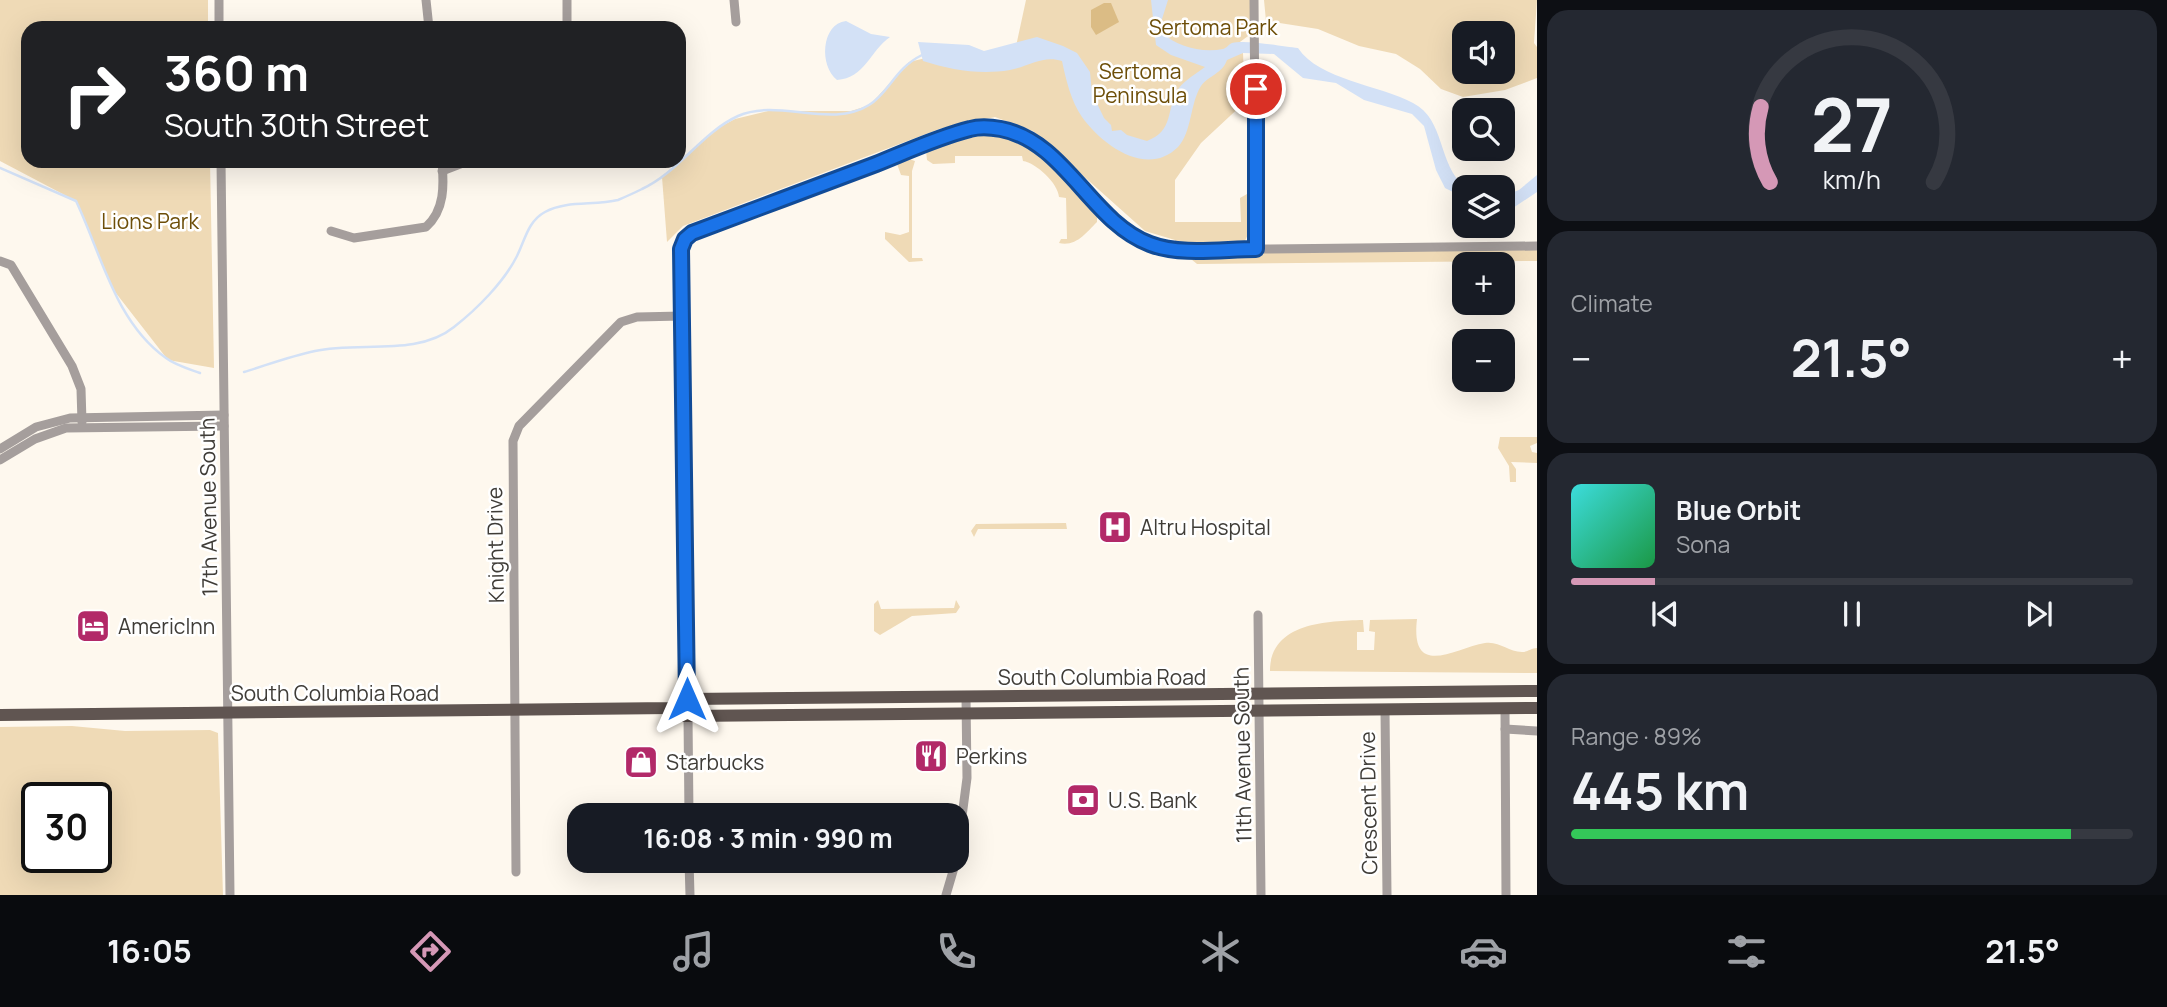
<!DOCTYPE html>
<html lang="en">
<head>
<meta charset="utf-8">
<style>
  :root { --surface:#171b24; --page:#242831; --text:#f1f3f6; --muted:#9ea1a6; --line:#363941; --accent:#d598b6 }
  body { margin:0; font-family:Manrope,sans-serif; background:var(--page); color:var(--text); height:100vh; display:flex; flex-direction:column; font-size:26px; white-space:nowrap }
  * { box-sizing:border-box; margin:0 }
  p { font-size:23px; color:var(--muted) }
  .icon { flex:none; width:38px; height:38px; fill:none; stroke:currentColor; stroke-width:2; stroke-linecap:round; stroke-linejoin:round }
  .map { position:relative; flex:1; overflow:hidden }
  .sheet { display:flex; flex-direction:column; gap:10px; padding:10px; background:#0d0f14; width:630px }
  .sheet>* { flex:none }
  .hud { position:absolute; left:21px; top:21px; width:665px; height:147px; border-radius:21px; box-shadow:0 7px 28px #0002; background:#202124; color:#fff; overflow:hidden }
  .buttons { position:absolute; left:1452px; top:21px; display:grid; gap:14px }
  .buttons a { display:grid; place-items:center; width:63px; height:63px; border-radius:14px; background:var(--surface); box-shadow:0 7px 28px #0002; font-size:35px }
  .speed { position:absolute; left:21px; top:782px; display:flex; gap:14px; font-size:35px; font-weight:700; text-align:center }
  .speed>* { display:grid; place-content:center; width:91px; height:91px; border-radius:50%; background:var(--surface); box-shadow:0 7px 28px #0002; line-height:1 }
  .speed .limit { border:4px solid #111; border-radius:10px; background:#fff; color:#111 }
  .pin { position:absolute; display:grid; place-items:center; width:60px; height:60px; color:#fff; margin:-30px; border:4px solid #fff; border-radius:50%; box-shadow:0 2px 7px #0007 }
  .me { position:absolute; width:77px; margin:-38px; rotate:0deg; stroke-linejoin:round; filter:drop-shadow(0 0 5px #0008) }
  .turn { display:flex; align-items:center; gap:24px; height:147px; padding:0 28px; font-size:32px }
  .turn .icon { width:91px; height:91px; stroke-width:2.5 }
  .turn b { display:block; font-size:49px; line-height:60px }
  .big { font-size:52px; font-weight:700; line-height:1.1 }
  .sheet .card { flex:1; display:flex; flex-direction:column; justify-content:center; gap:10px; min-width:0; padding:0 24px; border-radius:21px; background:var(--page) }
  .sheet .dial { align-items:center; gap:0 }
  .dial svg { height:182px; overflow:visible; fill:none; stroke:var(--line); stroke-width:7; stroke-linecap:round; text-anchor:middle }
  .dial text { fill:var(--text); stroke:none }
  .song { display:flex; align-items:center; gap:21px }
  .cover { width:84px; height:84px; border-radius:10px; background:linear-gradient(135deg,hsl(180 70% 55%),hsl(140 70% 35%)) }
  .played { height:7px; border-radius:4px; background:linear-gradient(90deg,var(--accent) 15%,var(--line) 15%) }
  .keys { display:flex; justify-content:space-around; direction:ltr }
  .heat { display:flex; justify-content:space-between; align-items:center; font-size:38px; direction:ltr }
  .charge { height:10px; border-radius:5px; background:linear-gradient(90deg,#34c759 89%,var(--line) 0) }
  .trip { position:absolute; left:567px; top:803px; width:402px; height:70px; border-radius:21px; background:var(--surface); box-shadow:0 7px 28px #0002; font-weight:700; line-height:70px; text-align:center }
  .tab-bar { display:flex; height:112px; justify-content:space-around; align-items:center; background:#090b0e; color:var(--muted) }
  .tab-bar .icon { width:49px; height:49px }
  .tab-bar .current { color:var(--accent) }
  .tab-bar b { font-size:32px; color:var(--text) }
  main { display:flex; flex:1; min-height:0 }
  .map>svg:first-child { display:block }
  .green { fill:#efdab6; fill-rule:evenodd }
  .forest { fill:#dbbc85 }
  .water { fill:#d3e1f6 }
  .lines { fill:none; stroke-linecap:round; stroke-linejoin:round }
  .stream { stroke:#d3e1f6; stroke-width:2.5 }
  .minor { stroke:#a59e9c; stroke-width:9 }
  .major { stroke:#605551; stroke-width:12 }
  .route-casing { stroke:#114b97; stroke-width:18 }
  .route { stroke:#1a73e8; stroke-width:12 }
  .labels { text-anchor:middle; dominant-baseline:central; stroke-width:5; stroke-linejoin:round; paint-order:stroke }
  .park-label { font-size:21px; fill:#6d4e08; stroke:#fff }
  .street-label { font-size:21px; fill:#3f3c37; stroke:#fff }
  .poi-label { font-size:21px; fill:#3f3c37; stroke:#fff; text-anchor:start }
</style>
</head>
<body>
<main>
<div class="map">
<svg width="1537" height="895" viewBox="0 0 1537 895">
  <rect width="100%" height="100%" fill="#fef8ee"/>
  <g class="green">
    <polygon points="0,0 208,0 208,28 28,28 28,161 210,161 214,368 168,360 112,288 76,201 0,161"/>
    <polygon points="1026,0 1254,0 1255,31 1222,55 1243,53 1245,102 1201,143 1175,180 1175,222 1241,222 1240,198 1247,194 1250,230 1244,243 1175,244 1175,240 1145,231 1033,131 995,117 939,129 683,226 667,242 662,177 716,129 735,119 768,111 851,111 870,105 909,62 955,51 1013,60"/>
    <path d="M 1264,0 L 1537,0 L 1534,43 L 1537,47 L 1537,78 L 1505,90 L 1463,97 L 1441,89 L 1420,69 L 1396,54 L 1359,46 L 1318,29 L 1266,21 ZM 1465,33 L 1503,33 L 1503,72 L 1465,72 Z"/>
    <path d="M 973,133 C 1028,124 1063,177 1097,211 L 1097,222 C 1086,233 1076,247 1059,243 L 1061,239 L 1067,239 L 1066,198 L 1059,197 C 1058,183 1036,163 1023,161 L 1022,156 L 955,156 L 955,163 L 933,164 L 927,160 L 926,151 Z"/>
    <polygon points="906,158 915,161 912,171 912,258 922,258 923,261 909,262 885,239 885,232 900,235 909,232 909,176 901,175 897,164"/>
    <polygon points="1537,249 1537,261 1197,264 1191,259 1195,254"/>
    <polygon points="1500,437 1537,437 1537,443 1530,446 1532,452 1537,453 1537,463 1511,462 1516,469 1516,482 1510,482 1509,466 1498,448"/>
    <polygon points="1066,523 1067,529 978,529 974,537 971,531 976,524"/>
    <polygon points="878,600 881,609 954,608 956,600 960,607 956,613 912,616 880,635 874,631 874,604"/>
    <path d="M 1417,619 C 1410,680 1455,648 1485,643 C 1500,641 1508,652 1522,652 C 1528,652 1531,648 1537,648 L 1537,673 L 1270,671 C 1270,622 1329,621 1363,620 L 1364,632 L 1357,632 L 1357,650 L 1374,650 L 1375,632 L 1369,631 L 1370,620 Z"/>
    <path d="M 72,726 L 125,731 L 210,730 L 218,733 L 223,895 L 0,895 L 0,727 ZM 96,798 L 96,858 L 37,858 L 37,798 Z"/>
  </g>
  <polygon class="forest" points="1104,3 1111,3 1119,22 1096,35 1091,27 1091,10"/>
  <g class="water">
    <path d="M 1151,0 L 1168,0 L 1162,19 L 1162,32 C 1176,47 1202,53 1223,49 C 1227,48 1229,44 1232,43 C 1246,39 1283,47 1298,48 C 1319,80 1380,85 1413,103 C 1446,120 1437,164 1465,187 L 1465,198 L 1445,188 L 1436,170 L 1424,126 L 1412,114 L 1364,100 L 1336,83 L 1303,78 L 1274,54 L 1243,53 L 1227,60 C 1222,74 1209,75 1201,86 C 1190,103 1192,132 1178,147 C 1147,178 1102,145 1082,117 C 1071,101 1066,80 1062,61 C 1043,55 1030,66 1010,70 C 980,75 951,70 923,61 L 918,42 L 969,45 L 984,51 L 1037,37 L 1063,46 L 1077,53 L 1090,72 L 1092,93 L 1104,118 L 1111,125 L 1112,131 L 1121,130 L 1127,135 L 1147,141 C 1175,130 1165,110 1179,88 C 1185,80 1197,73 1205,67 L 1171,55 L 1156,45 Z"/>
    <path d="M 846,21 L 871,34 L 890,37 C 870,51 865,78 837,80 C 819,66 821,24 846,21 Z"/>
    <polygon points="1537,175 1537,192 1510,210 1503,210 1503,196 1519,190"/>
  </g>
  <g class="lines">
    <g class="stream">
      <path d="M 0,168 L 76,201 C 101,253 115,322 166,358 C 175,365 189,369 200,373"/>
      <path d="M 244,372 C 267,365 291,356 315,351 C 359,341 417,357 454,327 C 477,309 504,282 517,256 C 525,240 528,221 545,212 C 567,200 594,206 618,200 C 625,197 634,193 642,189 C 679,172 701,133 738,116 C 778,98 831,129 869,105 C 890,92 894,69 922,55"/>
    </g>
    <g class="minor">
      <polyline points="219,0 219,28"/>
      <polyline points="426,0 429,28"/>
      <polyline points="567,0 567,28"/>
      <polyline points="734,0 736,22"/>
      <polyline points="1254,0 1256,249"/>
      <polyline points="221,161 230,895"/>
      <polyline points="442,171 468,161"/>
      <path d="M 331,231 L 354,238 L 426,227 C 445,210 444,185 442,161"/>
      <polyline points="0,261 11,265 72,366 81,389 82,422"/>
      <polyline points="0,449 36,427 70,418 224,415"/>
      <polyline points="0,460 35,439 66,428 224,426"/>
      <polyline points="1258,615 1261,895"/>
      <path d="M 687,699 L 681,249 L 685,239 L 692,233 L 963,131 C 1045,104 1085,218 1149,244 C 1179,256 1233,249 1266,249 C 1356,248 1447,247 1537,246"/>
      <polyline points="1505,708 1506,895"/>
      <polyline points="1385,710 1387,895"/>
      <polyline points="688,716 689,816"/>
      <polyline points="1505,729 1537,731"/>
      <polyline points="957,855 967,778 966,697"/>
      <polyline points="689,861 690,895"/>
      <polyline points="516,872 513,441 519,426 621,322 637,317 682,316"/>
      <polyline points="946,895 956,861"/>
    </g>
    <g class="major">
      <polyline points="671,708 681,716 688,716 1537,708"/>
      <polyline points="0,715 671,708 681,699 687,699 1537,691"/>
    </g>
  </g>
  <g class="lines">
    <g class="route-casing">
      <path id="route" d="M 687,699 L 681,249 L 685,239 L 692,233 C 753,210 815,187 876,164 C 906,152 938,137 970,129 C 980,126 991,127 1001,129 C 1065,141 1091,222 1150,244 C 1181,256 1223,249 1256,249 L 1256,89"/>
    </g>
    <use href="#route" class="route"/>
  </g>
  <defs>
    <g id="hospital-square" transform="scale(1.75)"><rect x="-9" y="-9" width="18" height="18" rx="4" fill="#b22968" stroke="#fff"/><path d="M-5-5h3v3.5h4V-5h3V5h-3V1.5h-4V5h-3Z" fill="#fff"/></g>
    <g id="hotel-square" transform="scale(1.75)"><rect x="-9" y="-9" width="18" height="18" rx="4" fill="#b22968" stroke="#fff"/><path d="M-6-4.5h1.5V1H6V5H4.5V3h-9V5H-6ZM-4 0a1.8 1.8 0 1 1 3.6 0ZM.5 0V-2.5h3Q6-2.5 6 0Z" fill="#fff"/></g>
    <g id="restaurant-square" transform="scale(1.75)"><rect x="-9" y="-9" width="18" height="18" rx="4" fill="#b22968" stroke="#fff"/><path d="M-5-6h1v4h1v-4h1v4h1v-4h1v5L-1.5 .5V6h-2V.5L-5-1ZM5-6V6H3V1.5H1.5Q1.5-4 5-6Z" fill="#fff"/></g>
    <g id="shop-square" transform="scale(1.75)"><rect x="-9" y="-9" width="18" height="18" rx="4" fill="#b22968" stroke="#fff"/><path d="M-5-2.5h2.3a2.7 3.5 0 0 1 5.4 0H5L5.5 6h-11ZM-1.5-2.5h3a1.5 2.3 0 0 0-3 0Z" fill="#fff"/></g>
    <g id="bank-square" transform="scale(1.75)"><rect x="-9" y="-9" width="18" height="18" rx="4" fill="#b22968" stroke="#fff"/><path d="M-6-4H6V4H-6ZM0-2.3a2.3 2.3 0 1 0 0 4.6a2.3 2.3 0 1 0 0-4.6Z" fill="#fff"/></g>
  </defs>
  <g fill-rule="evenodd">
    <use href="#hospital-square" x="1115" y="527"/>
    <use href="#hotel-square" x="93" y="626"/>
    <use href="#restaurant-square" x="931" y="756"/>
    <use href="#shop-square" x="641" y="762"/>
    <use href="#bank-square" x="1083" y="800"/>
  </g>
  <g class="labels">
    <g class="park-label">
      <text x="1213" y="27">Sertoma Park</text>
      <text x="1140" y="71">Sertoma<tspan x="1140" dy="24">Peninsula</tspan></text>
      <text x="150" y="221">Lions Park</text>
    </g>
    <g class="street-label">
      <text transform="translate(208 507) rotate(-91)">17th Avenue South</text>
      <text transform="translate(495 545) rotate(-91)">Knight Drive</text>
      <text x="1102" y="677">South Columbia Road</text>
      <text x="335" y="693">South Columbia Road</text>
      <text transform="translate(1242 755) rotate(-91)">11th Avenue South</text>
      <text transform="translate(1368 803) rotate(-91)">Crescent Drive</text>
    </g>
    <g class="poi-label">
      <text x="1140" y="527">Altru Hospital</text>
      <text x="118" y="626">AmericInn</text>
      <text x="956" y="756">Perkins</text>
      <text x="666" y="762">Starbucks</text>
      <text x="1108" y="800">U.S. Bank</text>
    </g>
  </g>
</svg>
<div class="buttons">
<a><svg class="icon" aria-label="sound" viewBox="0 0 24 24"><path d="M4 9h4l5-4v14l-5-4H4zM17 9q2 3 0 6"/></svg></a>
<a><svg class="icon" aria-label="search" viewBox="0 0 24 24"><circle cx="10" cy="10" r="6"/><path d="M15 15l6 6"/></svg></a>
<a><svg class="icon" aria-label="layers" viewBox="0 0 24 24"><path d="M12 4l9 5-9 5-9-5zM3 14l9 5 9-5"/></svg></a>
<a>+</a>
<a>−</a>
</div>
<div class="speed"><div class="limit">30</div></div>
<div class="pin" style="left:1256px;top:89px;background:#d93025"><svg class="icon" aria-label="arrive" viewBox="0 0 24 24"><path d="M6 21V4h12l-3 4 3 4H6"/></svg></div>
<svg class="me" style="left:687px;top:699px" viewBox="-20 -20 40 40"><path d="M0-17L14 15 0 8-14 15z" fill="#1a73e8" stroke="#fff" stroke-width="4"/></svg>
<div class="trip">16:08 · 3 min · 990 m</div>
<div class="hud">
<div class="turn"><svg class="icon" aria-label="right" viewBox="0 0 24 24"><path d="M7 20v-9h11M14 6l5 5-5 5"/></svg><div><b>360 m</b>South 30th Street</div></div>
</div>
</div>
<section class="sheet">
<div class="card dial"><svg viewBox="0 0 100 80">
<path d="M14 69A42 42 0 1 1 86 69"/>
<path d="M14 69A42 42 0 0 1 10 36" stroke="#d598b6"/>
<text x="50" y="56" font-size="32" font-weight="700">27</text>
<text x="50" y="72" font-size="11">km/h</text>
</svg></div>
<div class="card"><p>Climate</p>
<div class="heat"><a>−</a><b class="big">21.5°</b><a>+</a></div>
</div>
<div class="card">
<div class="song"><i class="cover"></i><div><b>Blue Orbit</b><p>Sona</p></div></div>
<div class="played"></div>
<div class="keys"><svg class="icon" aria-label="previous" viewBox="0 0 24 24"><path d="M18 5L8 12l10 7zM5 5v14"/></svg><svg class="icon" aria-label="pause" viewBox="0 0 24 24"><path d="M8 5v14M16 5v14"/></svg><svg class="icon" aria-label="next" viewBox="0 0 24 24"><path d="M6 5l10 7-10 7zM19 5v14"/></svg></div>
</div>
<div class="card"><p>Range · 89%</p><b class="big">445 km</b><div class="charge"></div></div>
</section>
</main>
<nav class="tab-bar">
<b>16:05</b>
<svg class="icon current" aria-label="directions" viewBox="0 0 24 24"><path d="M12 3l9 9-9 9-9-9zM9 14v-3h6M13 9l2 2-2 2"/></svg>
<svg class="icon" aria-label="music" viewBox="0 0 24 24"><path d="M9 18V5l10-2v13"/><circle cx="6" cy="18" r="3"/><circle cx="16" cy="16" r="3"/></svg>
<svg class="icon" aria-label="phone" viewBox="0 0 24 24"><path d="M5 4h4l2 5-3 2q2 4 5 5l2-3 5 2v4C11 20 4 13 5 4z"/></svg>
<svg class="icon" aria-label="climate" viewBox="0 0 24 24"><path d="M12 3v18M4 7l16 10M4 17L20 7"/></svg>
<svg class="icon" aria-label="car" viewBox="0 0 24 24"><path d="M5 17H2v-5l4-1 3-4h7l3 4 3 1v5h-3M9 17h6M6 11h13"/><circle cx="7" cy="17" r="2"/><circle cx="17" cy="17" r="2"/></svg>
<svg class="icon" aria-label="filters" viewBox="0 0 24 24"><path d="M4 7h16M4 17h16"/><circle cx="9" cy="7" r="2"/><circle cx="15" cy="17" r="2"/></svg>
<b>21.5°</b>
</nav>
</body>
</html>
